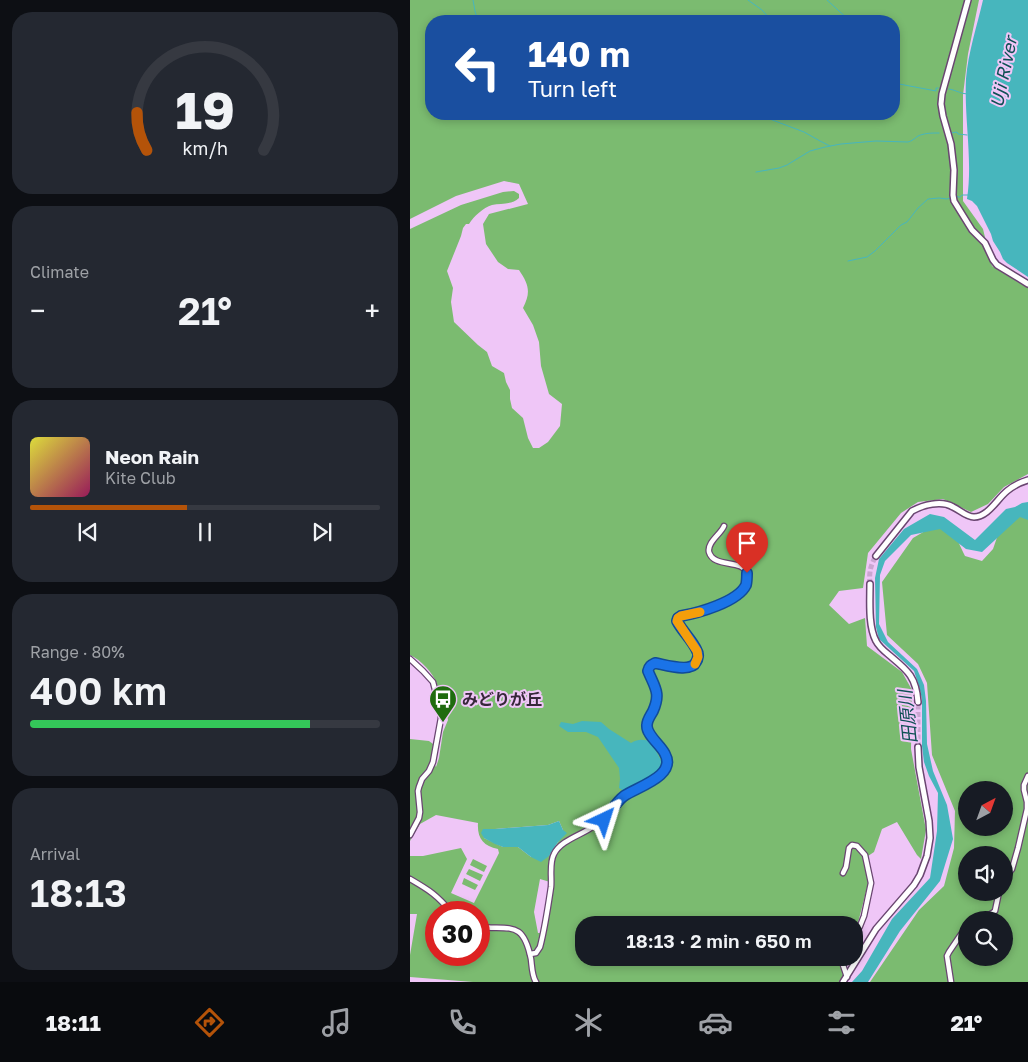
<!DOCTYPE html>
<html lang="en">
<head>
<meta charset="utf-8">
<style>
  :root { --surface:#171b24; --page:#242831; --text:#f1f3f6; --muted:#9ea1a6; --line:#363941; --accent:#b45309 }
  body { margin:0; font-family:"Golos Text","Noto Sans JP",sans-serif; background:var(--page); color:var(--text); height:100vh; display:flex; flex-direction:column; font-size:19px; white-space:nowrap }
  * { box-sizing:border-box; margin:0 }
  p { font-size:16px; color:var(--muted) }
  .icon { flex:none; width:28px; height:28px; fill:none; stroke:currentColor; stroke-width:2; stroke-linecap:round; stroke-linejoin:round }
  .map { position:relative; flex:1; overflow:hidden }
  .panel { display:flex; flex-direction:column; gap:12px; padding:12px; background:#0d0f14; width:410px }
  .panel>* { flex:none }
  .hud { position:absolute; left:15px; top:15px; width:475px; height:105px; border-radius:20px; box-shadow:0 2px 8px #0003; background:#1a4fa0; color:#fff; overflow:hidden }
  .needle { width:32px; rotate:41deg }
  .buttons { position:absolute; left:548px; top:781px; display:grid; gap:10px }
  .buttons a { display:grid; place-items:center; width:55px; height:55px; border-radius:50%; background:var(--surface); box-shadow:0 2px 8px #0003; font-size:25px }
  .speed { position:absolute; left:15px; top:901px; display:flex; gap:10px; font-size:25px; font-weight:700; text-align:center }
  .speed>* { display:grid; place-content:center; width:65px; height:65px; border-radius:50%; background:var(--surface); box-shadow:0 2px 8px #0003; line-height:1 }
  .speed .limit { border:8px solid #d22; background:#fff; color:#111 }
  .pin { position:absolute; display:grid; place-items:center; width:42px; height:42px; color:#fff; margin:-51px -21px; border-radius:50% 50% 50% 0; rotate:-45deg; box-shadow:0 0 5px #0007 }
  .pin .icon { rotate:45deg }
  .me { position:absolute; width:55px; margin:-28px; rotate:41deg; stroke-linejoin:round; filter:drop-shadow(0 0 4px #0008) }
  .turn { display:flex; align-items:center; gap:18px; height:105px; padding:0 20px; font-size:22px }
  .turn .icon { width:65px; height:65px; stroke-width:2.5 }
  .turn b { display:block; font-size:35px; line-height:42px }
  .big { font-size:38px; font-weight:600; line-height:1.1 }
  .panel .widget { flex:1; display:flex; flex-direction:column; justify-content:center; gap:8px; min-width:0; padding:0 18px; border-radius:20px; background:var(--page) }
  .panel .dial { align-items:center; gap:0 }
  .dial svg { height:130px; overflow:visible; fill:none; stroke:var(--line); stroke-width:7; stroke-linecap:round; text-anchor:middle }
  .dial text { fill:var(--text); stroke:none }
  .song { display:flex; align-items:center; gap:15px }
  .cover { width:60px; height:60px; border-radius:8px; background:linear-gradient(135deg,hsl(60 70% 55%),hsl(330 70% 35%)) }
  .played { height:5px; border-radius:2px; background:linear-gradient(90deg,var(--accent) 45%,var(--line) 45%) }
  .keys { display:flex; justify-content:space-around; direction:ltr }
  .heat { display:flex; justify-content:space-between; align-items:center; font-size:28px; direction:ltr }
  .charge { height:8px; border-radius:4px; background:linear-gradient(90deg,#34c759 80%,var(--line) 0) }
  .trip { position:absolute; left:165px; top:916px; width:288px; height:50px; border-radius:20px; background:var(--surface); box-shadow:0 2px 8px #0003; font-weight:600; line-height:50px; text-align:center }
  .tabs { display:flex; height:80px; justify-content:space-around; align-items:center; background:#090b0e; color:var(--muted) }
  .tabs .icon { width:35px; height:35px }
  .tabs .on { color:var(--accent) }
  .tabs b { font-size:22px; color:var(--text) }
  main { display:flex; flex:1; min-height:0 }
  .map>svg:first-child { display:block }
  .green { fill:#7bbb70; fill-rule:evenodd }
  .water { fill:#47b6bd }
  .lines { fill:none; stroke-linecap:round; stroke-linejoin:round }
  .stream { stroke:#47b6bd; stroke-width:1 }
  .major-tunnel { stroke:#caa6d1; stroke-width:5; stroke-dasharray:5 2.5; stroke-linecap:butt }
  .minor-casing { stroke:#6a4671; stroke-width:7 }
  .major-casing { stroke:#6a4671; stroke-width:8 }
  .minor { stroke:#fff; stroke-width:4.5 }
  .major { stroke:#fff; stroke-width:5 }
  .route-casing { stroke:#114b97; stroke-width:12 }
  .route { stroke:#1a73e8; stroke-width:9 }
  .slow { stroke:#f59e0b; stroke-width:9 }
  .labels { text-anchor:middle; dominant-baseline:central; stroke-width:4; stroke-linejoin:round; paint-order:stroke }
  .poi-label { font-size:16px; font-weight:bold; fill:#37273a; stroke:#efc6f7; text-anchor:start }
  .water-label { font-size:18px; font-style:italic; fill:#0e5054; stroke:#efc6f7 }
</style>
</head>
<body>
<main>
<section class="panel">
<div class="widget dial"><svg viewBox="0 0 100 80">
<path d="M14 69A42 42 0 1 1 86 69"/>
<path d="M14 69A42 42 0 0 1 8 46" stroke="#b45309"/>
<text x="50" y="56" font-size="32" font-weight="700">19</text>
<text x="50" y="72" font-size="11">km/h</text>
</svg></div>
<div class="widget"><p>Climate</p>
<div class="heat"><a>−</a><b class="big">21°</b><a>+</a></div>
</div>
<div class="widget">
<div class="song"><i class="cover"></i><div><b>Neon Rain</b><p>Kite Club</p></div></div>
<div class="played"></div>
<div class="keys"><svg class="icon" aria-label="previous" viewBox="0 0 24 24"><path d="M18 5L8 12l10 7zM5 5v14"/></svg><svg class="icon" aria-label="pause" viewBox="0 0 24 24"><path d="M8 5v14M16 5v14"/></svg><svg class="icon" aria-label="next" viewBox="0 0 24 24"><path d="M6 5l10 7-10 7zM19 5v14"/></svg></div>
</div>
<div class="widget"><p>Range · 80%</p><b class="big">400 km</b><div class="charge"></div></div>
<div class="widget"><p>Arrival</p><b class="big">18:13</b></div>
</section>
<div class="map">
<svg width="618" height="982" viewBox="0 0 618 982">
  <rect width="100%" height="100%" fill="#efc6f7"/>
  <g class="green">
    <path d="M 0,0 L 569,0 L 558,54 L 553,95 L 553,201 L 573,229 L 582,266 L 618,288 L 618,474 L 594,487 L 578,504 L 561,512 L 533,499 L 508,502 L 491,513 L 458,553 L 453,588 L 429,591 L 419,605 L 439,624 L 455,618 L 457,646 L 492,672 L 502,690 L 501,749 L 516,830 L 511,859 L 507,855 L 487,822 L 472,829 L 464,852 L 455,858 L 459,880 L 449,919 L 444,931 L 444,925 L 174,925 L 174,958 L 432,958 L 434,976 L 429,982 L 63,982 L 0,977 L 0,955 L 7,914 L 0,914 L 0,856 L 13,856 L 51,848 L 57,859 L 41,893 L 64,903 L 89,853 L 88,849 C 73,846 67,838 68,823 L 26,815 L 10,824 L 0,841 L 0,739 L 19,741 L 23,744 L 22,758 L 26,767 L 29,758 L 33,732 L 38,720 L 36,712 L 34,711 C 31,703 30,693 27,684 C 23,673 11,660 0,655 L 0,229 L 51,205 L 93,192 L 104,191 L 109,194 L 109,198 C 102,205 91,203 82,205 C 73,208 64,216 59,224 L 56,224 L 53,228 L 51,236 L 37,271 L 43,288 L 41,302 L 44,322 L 68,345 L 77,352 L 82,366 L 94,373 L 96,382 L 100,390 L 100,399 L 102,408 L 113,418 L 118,438 L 123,448 L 129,448 L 138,442 L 150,426 L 152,404 L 139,394 L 131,366 L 129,342 L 123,325 L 113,308 C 121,292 119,285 109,270 L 98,269 L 88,262 L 76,244 L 73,224 L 79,214 L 118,204 L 109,184 L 94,181 L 46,196 L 0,219 ZM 21,21 L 484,21 L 484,114 L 21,114 ZM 149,821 L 153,830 L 148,842 L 139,856 L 121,857 L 108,847 L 93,847 L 74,838 L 73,829 L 85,829 L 138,825 ZM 130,879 L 140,882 L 131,933 L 128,933 L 124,912 ZM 26,912 L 69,912 L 69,955 L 26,955 Z"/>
    <path d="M 618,513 L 618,982 L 460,982 L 509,910 L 534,886 L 544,848 L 545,811 L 522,755 L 517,683 L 508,664 L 477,635 L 472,582 L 503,538 L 522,527 C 546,532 545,535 555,556 L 572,561 L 583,549 L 592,523 ZM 556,790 L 594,790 L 594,828 L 556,828 ZM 556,855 L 594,855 L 594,892 L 556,892 ZM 556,920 L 594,920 L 594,958 L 556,958 Z"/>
    <polygon points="63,859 77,866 74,872 60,865"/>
    <polygon points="59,869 73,875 70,881 56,874"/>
    <polygon points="54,878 68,885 65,890 52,884"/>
  </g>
  <g class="water">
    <path d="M 573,0 L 618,0 L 618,277 L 597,263 L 593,259 L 590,252 L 583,241 L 581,234 L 567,206 L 562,201 L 557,199 C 563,160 554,119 556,79 C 558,53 567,26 573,0 Z"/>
    <polygon points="618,502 618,520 610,517 572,552 556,549 530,529 501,535 475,561 470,575 469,624 478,642 507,669 514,685 516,701 517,744 523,771 537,805 543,839 530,881 490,931 458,982 442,982 452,971 482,919 520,878 527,831 528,793 519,776 514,762 512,746 512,699 509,686 504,671 469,639 466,627 465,578 469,559 494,529 520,514 534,517 565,540 596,509 605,507 612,503"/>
    <path d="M 172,721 L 191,722 L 199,729 L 221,743 C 228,739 234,739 241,742 L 254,766 C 244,779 239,778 225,784 C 221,786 217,788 214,791 L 209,788 L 210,779 L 209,768 L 188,737 L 176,732 L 158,732 L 149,726 L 151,722 L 163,724 Z"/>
    <polygon points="149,821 153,830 157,833 148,842 139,856 131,862 121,857 108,847 93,847 85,844 74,838 71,833 73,829 85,829 138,825"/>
  </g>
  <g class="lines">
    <g class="stream">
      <polyline points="63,0 65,11 68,21"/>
      <polyline points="338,0 352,10 362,21"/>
      <polyline points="417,0 440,21"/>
      <polyline points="484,83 526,91 526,88 528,88"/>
      <path d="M 539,89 C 546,90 551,94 557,94"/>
      <polyline points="352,116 394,132 410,141 420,146"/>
      <polyline points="541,133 547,132 548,134 557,135"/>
      <path d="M 346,172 L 369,168 L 377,165 L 400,151 L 415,147 L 431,144 L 466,141 L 498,142 C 502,141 504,139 508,136 C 515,133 521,133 529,133"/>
      <polyline points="546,195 548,197 550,197 552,195 559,195"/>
      <polyline points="438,261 457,257 465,251 491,225 497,222 508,208 518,199 529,198 537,199 540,198"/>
    </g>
    <g class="major-tunnel">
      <path d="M 460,584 C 459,573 460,566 466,556"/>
      <polyline points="508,747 508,702"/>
    </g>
    <g class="minor-casing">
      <g id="minor">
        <polyline points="0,659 13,671 23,682 29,705 31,718 23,762 19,771 12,779 9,787 8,791 10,812 9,818 0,835"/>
        <polyline points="433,873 436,867 439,848 442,845 447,846 455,855 461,883 454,916 450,926 444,937"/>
        <path d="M 0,879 C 19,890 27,895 41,912"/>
        <polyline points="594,879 602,869 608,848 617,809 617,802 614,790 614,785 618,776"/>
        <path d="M 562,920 C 570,912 577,919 585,911 L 589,892"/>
        <path d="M 69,927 C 101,930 113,920 121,959 C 122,967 122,976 126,982"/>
        <path d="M 120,954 L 126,953 L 130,947 C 135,928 138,907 141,887 C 142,877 139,863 144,854 C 151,840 172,835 184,826 C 191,822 196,817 201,811 C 205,807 209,800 214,797 C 226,788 255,781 257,763 C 259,748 239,741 237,728 C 235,720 246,708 247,700 C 248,689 242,680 238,671 L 241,664 L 245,663 C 256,665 281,673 286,662 C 288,659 289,654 287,651 C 282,640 272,631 267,621 L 268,618 L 271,616 C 278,615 286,614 294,611 C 308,607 341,592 337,574 C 333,558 304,569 299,552 C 297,542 311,534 314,526"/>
        <polyline points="435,958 433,965 437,977"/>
        <polyline points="541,982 537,956 539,952 556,927"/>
      </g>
    </g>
    <g class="major-casing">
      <g id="major">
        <polyline points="558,0 532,94 531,104 533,116 541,144 544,170 543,195 544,201 562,230 575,243 583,260 587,265 618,284"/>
        <path d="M 466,556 L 502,511 C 513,505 531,500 543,507 C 550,510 556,517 564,517 C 578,517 587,499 597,491 C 603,486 611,482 618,480"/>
        <path d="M 460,584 C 460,601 458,626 466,641 C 469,647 474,651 479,655 C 497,670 506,676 508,702"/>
        <polyline points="433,982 466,929 504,885 510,875 517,856 520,838 519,821 509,767 508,747"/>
      </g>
    </g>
    <use href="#minor" class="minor"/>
    <use href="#major" class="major"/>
  </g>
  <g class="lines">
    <g class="route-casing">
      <path id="route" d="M 194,820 C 201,812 206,802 214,796 C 227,787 267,776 255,754 C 251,745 236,735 237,725 C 237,720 241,715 243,711 C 251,693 245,688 238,671 C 239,666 241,665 245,663 C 256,665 281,673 286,662 C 288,659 289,654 287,651 C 283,641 272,631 267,621 L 268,618 L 271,616 C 288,613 328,602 336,585 C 337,581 337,577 337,573"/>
    </g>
    <use href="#route" class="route"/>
    <polyline class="slow" points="285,664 288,657 287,651 267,621 268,618 271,616 290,612"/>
  </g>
  <defs>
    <g id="bus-pin" transform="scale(1.4375)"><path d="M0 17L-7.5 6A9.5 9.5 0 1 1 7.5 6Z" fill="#1f6c0f" stroke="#efc6f7"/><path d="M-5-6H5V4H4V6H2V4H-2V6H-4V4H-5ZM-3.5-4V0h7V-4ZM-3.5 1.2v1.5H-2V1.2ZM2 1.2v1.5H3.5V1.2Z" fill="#fff"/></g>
  </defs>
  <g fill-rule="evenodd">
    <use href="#bus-pin" x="33" y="699"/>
  </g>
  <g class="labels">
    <g class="poi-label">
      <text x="52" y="699">みどりが丘</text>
    </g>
    <g class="water-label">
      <text transform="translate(593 72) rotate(-78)">Uji River</text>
      <text transform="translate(497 717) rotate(-96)">田原川</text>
    </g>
  </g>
</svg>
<div class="buttons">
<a><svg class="needle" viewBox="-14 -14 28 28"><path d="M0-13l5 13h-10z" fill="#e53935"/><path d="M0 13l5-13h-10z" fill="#9ea1a6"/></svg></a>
<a><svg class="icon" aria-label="sound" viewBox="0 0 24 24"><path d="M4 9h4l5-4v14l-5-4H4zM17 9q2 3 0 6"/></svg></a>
<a><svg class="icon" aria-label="search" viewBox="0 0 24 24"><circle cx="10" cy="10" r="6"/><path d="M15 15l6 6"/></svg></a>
</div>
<div class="speed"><div class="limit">30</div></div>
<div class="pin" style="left:337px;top:573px;background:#d93025"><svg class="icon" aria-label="arrive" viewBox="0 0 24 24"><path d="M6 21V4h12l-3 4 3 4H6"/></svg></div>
<svg class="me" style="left:194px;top:820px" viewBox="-20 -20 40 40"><path d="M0-17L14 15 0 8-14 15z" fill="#1a73e8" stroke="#fff" stroke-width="4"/></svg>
<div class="trip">18:13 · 2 min · 650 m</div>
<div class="hud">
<div class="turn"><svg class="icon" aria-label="left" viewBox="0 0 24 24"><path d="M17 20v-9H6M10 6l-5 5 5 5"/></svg><div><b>140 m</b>Turn left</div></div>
</div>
</div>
</main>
<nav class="tabs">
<b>18:11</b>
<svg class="icon on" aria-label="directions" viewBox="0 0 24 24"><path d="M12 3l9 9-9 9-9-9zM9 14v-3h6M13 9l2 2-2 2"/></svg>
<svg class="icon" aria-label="music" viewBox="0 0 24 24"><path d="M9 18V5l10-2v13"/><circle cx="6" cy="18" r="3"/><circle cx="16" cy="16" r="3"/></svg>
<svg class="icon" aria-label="phone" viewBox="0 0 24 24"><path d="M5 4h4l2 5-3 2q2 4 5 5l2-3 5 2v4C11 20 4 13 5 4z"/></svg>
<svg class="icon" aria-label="climate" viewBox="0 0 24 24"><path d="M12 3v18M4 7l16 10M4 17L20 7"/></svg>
<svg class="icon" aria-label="car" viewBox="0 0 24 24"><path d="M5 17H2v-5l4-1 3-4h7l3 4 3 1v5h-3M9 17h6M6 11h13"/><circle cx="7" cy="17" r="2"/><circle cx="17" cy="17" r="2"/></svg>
<svg class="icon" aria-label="filters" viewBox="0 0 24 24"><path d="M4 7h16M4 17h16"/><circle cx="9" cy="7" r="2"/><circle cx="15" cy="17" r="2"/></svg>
<b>21°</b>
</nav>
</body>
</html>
